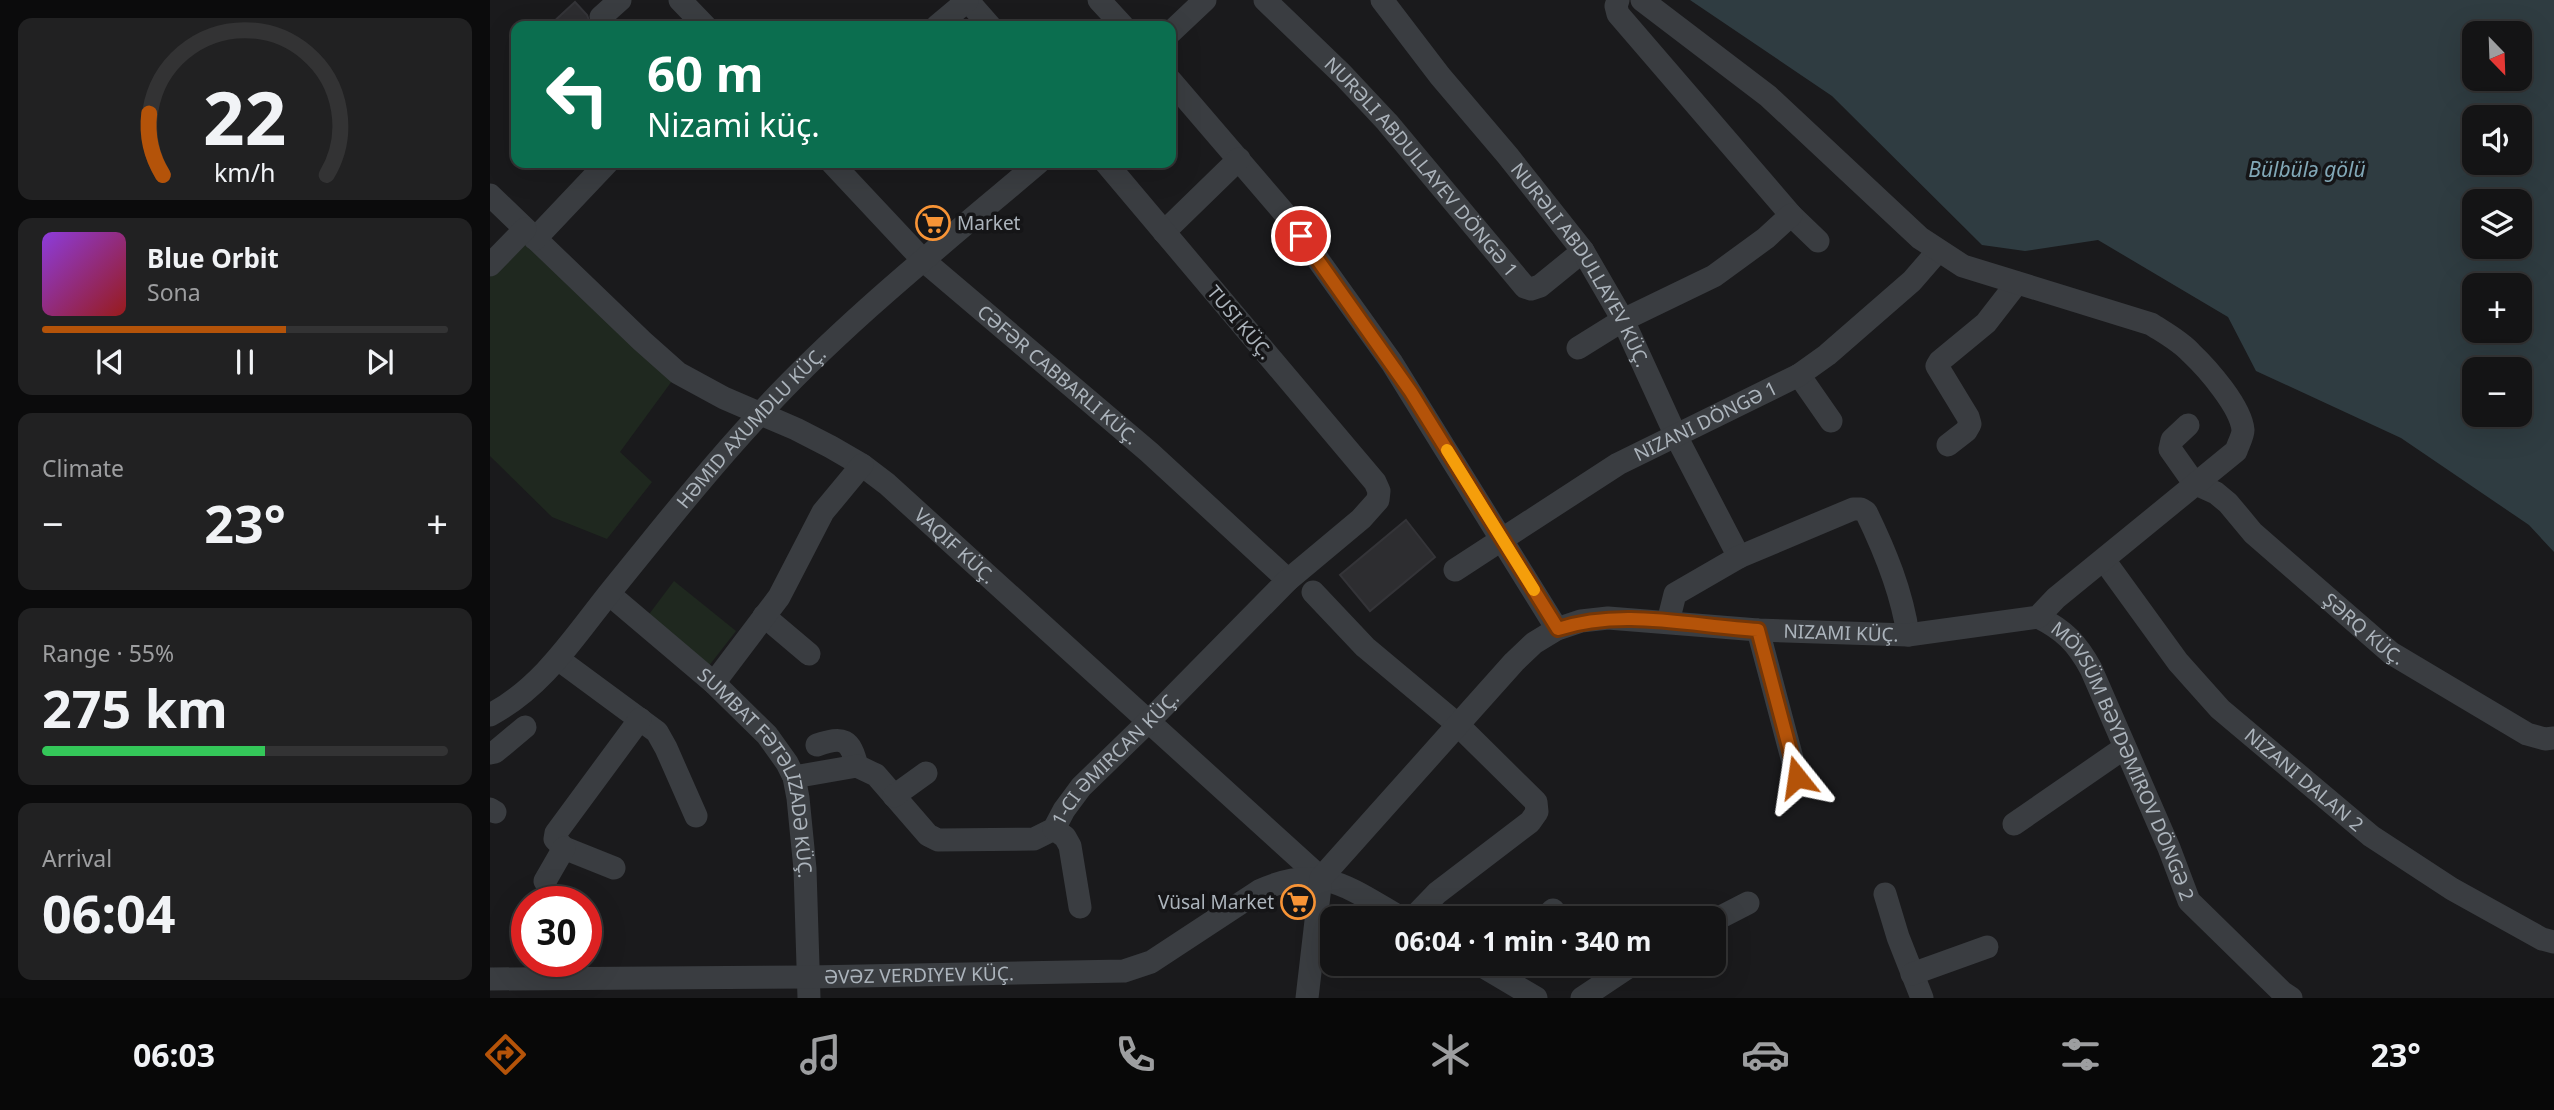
<!DOCTYPE html>
<html lang="en">
<head>
<meta charset="utf-8">
<style>
  :root { --surface:#141415; --page:#212122; --text:#f1f3f6; --muted:#9d9ea0; --line:#333334; --accent:#b45309 }
  body { margin:0; font-family:"Noto Sans",sans-serif; background:var(--page); color:var(--text); height:100vh; display:flex; flex-direction:column; font-size:26px; white-space:nowrap }
  * { box-sizing:border-box; margin:0 }
  p { font-size:23px; color:var(--muted) }
  .icon { flex:none; width:38px; height:38px; fill:none; stroke:currentColor; stroke-width:2; stroke-linecap:round; stroke-linejoin:round }
  .map { position:relative; flex:1; overflow:hidden }
  .side { display:flex; flex-direction:column; gap:18px; padding:18px; background:#0b0b0c; width:490px }
  .side>* { flex:none }
  .top-card { position:absolute; left:21px; top:21px; width:665px; height:147px; border-radius:14px; box-shadow:0 7px 28px #0002,0 0 0 2px var(--line); background:#0b6e4f; color:#fff; overflow:hidden }
  .needle { width:46px; rotate:157deg }
  .controls { position:absolute; left:1972px; top:21px; display:grid; gap:14px }
  .controls a { display:grid; place-items:center; width:70px; height:70px; border-radius:14px; background:var(--surface); box-shadow:0 7px 28px #0002,0 0 0 2px var(--line); font-size:35px }
  .speed { position:absolute; left:21px; top:886px; display:flex; gap:14px; font-size:35px; font-weight:700; text-align:center }
  .speed>* { display:grid; place-content:center; width:91px; height:91px; border-radius:50%; background:var(--surface); box-shadow:0 7px 28px #0002,0 0 0 2px var(--line); line-height:1 }
  .speed .limit { border:10px solid #d22; background:#fff; color:#111 }
  .pin { position:absolute; display:grid; place-items:center; width:60px; height:60px; color:#fff; margin:-30px; border:4px solid #fff; border-radius:50%; box-shadow:0 2px 7px #0007 }
  .me { position:absolute; width:77px; margin:-38px; rotate:345deg; stroke-linejoin:round; filter:drop-shadow(0 0 5px #0008) }
  .turn { display:flex; align-items:center; gap:24px; height:147px; padding:0 21px; font-size:32px }
  .turn .icon { width:91px; height:91px; stroke-width:2.5 }
  .turn b { display:block; font-size:49px; line-height:60px }
  .big { font-size:52px; font-weight:700; line-height:1.1 }
  .side .widget { flex:1; display:flex; flex-direction:column; justify-content:center; gap:10px; min-width:0; padding:0 24px; border-radius:14px; background:var(--page) }
  .side .dial { align-items:center; gap:0 }
  .dial svg { height:182px; overflow:visible; fill:none; stroke:var(--line); stroke-width:7; stroke-linecap:round; text-anchor:middle }
  .dial text { fill:var(--text); stroke:none }
  .song { display:flex; align-items:center; gap:21px }
  .cover { width:84px; height:84px; border-radius:10px; background:linear-gradient(135deg,hsl(270 70% 55%),hsl(0 70% 35%)) }
  .played { height:7px; border-radius:4px; background:linear-gradient(90deg,var(--accent) 60%,var(--line) 60%) }
  .keys { display:flex; justify-content:space-around; direction:ltr }
  .heat { display:flex; justify-content:space-between; align-items:center; font-size:38px; direction:ltr }
  .charge { height:10px; border-radius:5px; background:linear-gradient(90deg,#34c759 55%,var(--line) 0) }
  .trip { position:absolute; left:830px; top:906px; width:406px; height:70px; border-radius:14px; background:var(--surface); box-shadow:0 7px 28px #0002,0 0 0 2px var(--line); font-weight:700; line-height:70px; text-align:center }
  .menu { display:flex; height:112px; justify-content:space-around; align-items:center; background:#080808; color:var(--muted) }
  .menu .icon { width:49px; height:49px }
  .menu .selected { color:var(--accent) }
  .menu b { font-size:32px; color:var(--text) }
  main { display:flex; flex:1; min-height:0 }
  .map>svg:first-child { display:block }
  .green { fill:#1f281f }
  .water { fill:#2f3c41; fill-rule:evenodd }
  .building { fill:#2d2d30; stroke:#343438; stroke-width:2 }
  .lines { fill:none; stroke-linecap:round; stroke-linejoin:round }
  .minor { stroke:#3a3d41; stroke-width:23 }
  .route-casing { stroke:#753606; stroke-width:18 }
  .route { stroke:#b45309; stroke-width:12 }
  .slow { stroke:#f59e0b; stroke-width:12 }
  .labels { text-anchor:middle; dominant-baseline:central; stroke-width:7; stroke-linejoin:round; paint-order:stroke }
  .street-label { font-size:19px; fill:#acb4bc; stroke:#151517 }
  .poi-label { font-size:19px; fill:#acb4bc; stroke:#151517; text-anchor:start }
  .water-label { font-size:21px; font-style:italic; fill:#82a8b7; stroke:#151517 }
</style>
</head>
<body>
<main>
<section class="side">
<div class="widget dial"><svg viewBox="0 0 100 80">
<path d="M14 69A42 42 0 1 1 86 69"/>
<path d="M14 69A42 42 0 0 1 8 42" stroke="#b45309"/>
<text x="50" y="56" font-size="32" font-weight="700">22</text>
<text x="50" y="72" font-size="11">km/h</text>
</svg></div>
<div class="widget">
<div class="song"><i class="cover"></i><div><b>Blue Orbit</b><p>Sona</p></div></div>
<div class="played"></div>
<div class="keys"><svg class="icon" aria-label="previous" viewBox="0 0 24 24"><path d="M18 5L8 12l10 7zM5 5v14"/></svg><svg class="icon" aria-label="pause" viewBox="0 0 24 24"><path d="M8 5v14M16 5v14"/></svg><svg class="icon" aria-label="next" viewBox="0 0 24 24"><path d="M6 5l10 7-10 7zM19 5v14"/></svg></div>
</div>
<div class="widget"><p>Climate</p>
<div class="heat"><a>−</a><b class="big">23°</b><a>+</a></div>
</div>
<div class="widget"><p>Range · 55%</p><b class="big">275 km</b><div class="charge"></div></div>
<div class="widget"><p>Arrival</p><b class="big">06:04</b></div>
</section>
<div class="map">
<svg width="2064" height="998" viewBox="0 0 2064 998">
  <rect width="100%" height="100%" fill="#1a1a1c"/>
  <g class="green">
    <polygon points="36,241 182,381 130,452 162,482 117,539 62,517 0,456 0,277"/>
    <polygon points="184,581 246,631 218,667 157,617"/>
  </g>
  <path class="water" d="M 1200,0 L 2064,0 L 2064,552 L 2039,525 L 1911,438 L 1766,371 L 1738,317 L 1608,240 L 1535,251 L 1492,245 L 1342,96 ZM 1984,33 L 2030,33 L 2030,79 L 1984,79 ZM 1984,117 L 2030,117 L 2030,163 L 1984,163 ZM 1984,201 L 2030,201 L 2030,247 L 1984,247 ZM 1984,285 L 2030,285 L 2030,331 L 1984,331 ZM 1984,369 L 2030,369 L 2030,415 L 1984,415 Z"/>
  <g class="building">
    <polygon points="85,2 97,15 101,26 59,26"/>
    <polygon points="916,520 945,557 880,611 850,575"/>
  </g>
  <g class="lines">
    <g class="minor">
      <polyline points="190,0 215,26"/>
      <polyline points="477,0 500,26"/>
      <polyline points="609,0 633,26"/>
      <path id="s1" d="M 775,0 L 852,74 L 897,122 L 1035,287 L 1041,289 L 1050,286 L 1093,251"/>
      <path id="s2" d="M 892,0 L 950,76 L 1018,156 L 1093,251 L 1133,320 L 1186,436 L 1249,557"/>
      <polyline points="1128,0 1126,6 1128,14 1301,215 1328,241"/>
      <polyline points="111,17 130,0"/>
      <polyline points="447,26 477,1"/>
      <polyline points="681,32 715,0"/>
      <polyline points="681,81 796,215 902,363 1067,629"/>
      <path id="s3" d="M 342,163 L 433,260 L 659,452 L 798,580"/>
      <path id="s4" d="M 0,195 L 152,341 L 188,373 L 234,398 L 306,429 L 341,447 L 372,465 L 397,484 L 831,878"/>
      <polyline points="674,232 749,159"/>
      <polyline points="45,239 117,163"/>
      <polyline points="0,265 35,229"/>
      <polyline points="1088,348 1133,320 1224,276 1276,238 1301,215"/>
      <polyline points="1309,375 1341,421"/>
      <path id="s5" d="M 1698,425 L 1682,440 L 1680,449 L 1704,483 L 1726,493 L 1738,503 L 1763,533 L 1901,653 L 2037,734 L 2055,739 L 2064,738"/>
      <polyline points="1458,445 1476,431 1480,424 1478,417 1447,366 1450,361 1496,323 1527,283"/>
      <path id="s6" d="M 1614,560 L 1688,662 L 1730,709 L 1881,836 L 1962,889 L 2052,939 L 2064,942"/>
      <path id="s7" d="M 965,570 L 1128,464 L 1309,375 L 1337,355 L 1422,281 L 1448,251"/>
      <polyline points="823,592 875,647 967,724 1046,802 1047,812 1040,822 947,893 922,919"/>
      <path id="s8" d="M 119,594 L 224,683 L 277,735 L 297,763 L 304,777 L 308,798 L 315,869 L 319,998"/>
      <polyline points="274,616 319,654"/>
      <path id="s9" d="M 1548,617 C 1574,630 1587,643 1601,669 L 1679,848 L 1699,901 L 1792,992 L 1801,998"/>
      <path d="M 1178,622 L 1185,594 L 1249,557 L 1363,509 L 1371,509 L 1376,512 C 1395,551 1412,592 1418,635"/>
      <polyline points="1268,630 1307,777"/>
      <polyline points="68,659 167,732 176,748 206,816"/>
      <polyline points="224,683 289,597 333,512 372,465"/>
      <path id="s10" d="M 0,715 C 53,687 84,637 121,591 C 169,532 216,472 268,416 C 351,325 454,243 548,163"/>
      <path d="M 327,745 C 354,736 360,739 367,766"/>
      <polyline points="0,753 5,752 35,727"/>
      <path id="s11" d="M 304,777 L 367,766 L 386,775 L 438,835 L 448,840 L 544,839 L 564,829 L 574,810 L 591,787 L 659,721 L 798,580 L 871,519 L 888,500 L 889,491 L 885,482 L 616,163"/>
      <polyline points="404,796 436,773"/>
      <polyline points="0,809 5,812"/>
      <polyline points="1524,824 1634,748"/>
      <polyline points="564,829 575,837 580,846 590,907"/>
      <polyline points="124,868 74,848 65,839 66,833 150,719"/>
      <polyline points="55,881 74,848"/>
      <polyline points="1395,894 1408,937 1432,998"/>
      <polyline points="1054,919 1063,910"/>
      <polyline points="1223,921 1258,903"/>
      <polyline points="989,964 1046,998"/>
      <polyline points="1422,974 1497,947"/>
      <path id="s12" d="M 0,979 L 319,977 L 634,971 L 661,962 L 769,891 C 831,862 859,888 913,919"/>
      <path id="s13" d="M 817,998 L 831,878 L 1024,662 L 1044,643 L 1067,629 L 1091,621 L 1118,618 L 1268,630 L 1418,635 L 1548,617 L 1566,598 L 1746,451 C 1748,445 1753,436 1753,430 C 1751,407 1718,369 1701,353 C 1690,341 1675,333 1661,324 L 1473,266 L 1430,238 L 1278,96 L 1152,0"/>
      <polyline points="1092,998 1143,964"/>
    </g>
  </g>
  <g class="lines">
    <g class="route-casing">
      <path id="route" d="M 811,236 L 921,392 L 1068,629 C 1132,608 1202,626 1268,630 L 1307,777"/>
    </g>
    <use href="#route" class="route"/>
    <polyline class="slow" points="957,450 1044,590"/>
  </g>
  <defs>
    <g id="supermarket-ring" transform="scale(1.75)"><circle r="9.5" fill="#151517" stroke="#f89436" stroke-width="1.5"/><path d="M-6-5.5h2.5l.6 2H6L4.5 2H-2.5L-4.4-4H-6ZM-1.5 3.2a1.3 1.3 0 1 0 .1 0ZM3 3.2a1.3 1.3 0 1 0 .1 0Z" fill="#f89436"/></g>
  </defs>
  <g fill-rule="evenodd">
    <use href="#supermarket-ring" x="443" y="223"/>
    <use href="#supermarket-ring" x="808" y="902"/>
  </g>
  <g class="labels">
    <g class="street-label">
      <text stroke="none"><textPath href="#s1" startOffset="229">NURƏLI ABDULLAYEV DÖNGƏ 1</textPath></text>
      <text stroke="none"><textPath href="#s2" startOffset="332">NURƏLI ABDULLAYEV KÜÇ.</textPath></text>
      <text transform="translate(750 322) rotate(50)">TUSI KÜÇ.</text>
      <text stroke="none"><textPath href="#s3" startOffset="310">CƏFƏR CABBARLI KÜÇ.</textPath></text>
      <text stroke="none"><textPath href="#s7" startOffset="292">NIZANI DÖNGƏ 1</textPath></text>
      <text stroke="none"><textPath href="#s10" startOffset="390">HƏMID AXUMDLU KÜÇ.</textPath></text>
      <text stroke="none"><textPath href="#s4" startOffset="588">VAQIF KÜÇ.</textPath></text>
      <text stroke="none"><textPath href="#s5" startOffset="298">ŞƏRQ KÜÇ.</textPath></text>
      <text stroke="none"><textPath href="#s13" startOffset="751">NIZAMI KÜÇ.</textPath></text>
      <text stroke="none"><textPath href="#s11" startOffset="388">1-CI ƏMIRCAN KÜÇ.</textPath></text>
      <text stroke="none"><textPath href="#s9" startOffset="172">MÖVSÜM BƏYDƏMIROV DÖNGƏ 2</textPath></text>
      <text stroke="none"><textPath href="#s8" startOffset="242">SUMBAT FƏTƏLIZADƏ KÜÇ.</textPath></text>
      <text stroke="none"><textPath href="#s6" startOffset="299">NIZANI DALAN 2</textPath></text>
      <text stroke="none"><textPath href="#s12" startOffset="429">ƏVƏZ VERDIYEV KÜÇ.</textPath></text>
    </g>
    <g class="poi-label">
      <text x="467" y="223">Market</text>
      <text x="784" y="902" text-anchor="end">Vüsal Market</text>
    </g>
    <g class="water-label">
      <text x="1817" y="169">Bülbülə gölü</text>
    </g>
  </g>
</svg>
<div class="controls">
<a><svg class="needle" viewBox="-14 -14 28 28"><path d="M0-13l5 13h-10z" fill="#e53935"/><path d="M0 13l5-13h-10z" fill="#9d9ea0"/></svg></a>
<a><svg class="icon" aria-label="sound" viewBox="0 0 24 24"><path d="M4 9h4l5-4v14l-5-4H4zM17 9q2 3 0 6"/></svg></a>
<a><svg class="icon" aria-label="layers" viewBox="0 0 24 24"><path d="M12 4l9 5-9 5-9-5zM3 14l9 5 9-5"/></svg></a>
<a>+</a>
<a>−</a>
</div>
<div class="speed"><div class="limit">30</div></div>
<div class="pin" style="left:811px;top:236px;background:#d93025"><svg class="icon" aria-label="arrive" viewBox="0 0 24 24"><path d="M6 21V4h12l-3 4 3 4H6"/></svg></div>
<svg class="me" style="left:1307px;top:777px" viewBox="-20 -20 40 40"><path d="M0-17L14 15 0 8-14 15z" fill="#b45309" stroke="#fff" stroke-width="4"/></svg>
<div class="trip">06:04 · 1 min · 340 m</div>
<div class="top-card">
<div class="turn"><svg class="icon" aria-label="left" viewBox="0 0 24 24"><path d="M17 20v-9H6M10 6l-5 5 5 5"/></svg><div><b>60 m</b>Nizami küç.</div></div>
</div>
</div>
</main>
<nav class="menu">
<b>06:03</b>
<svg class="icon selected" aria-label="directions" viewBox="0 0 24 24"><path d="M12 3l9 9-9 9-9-9zM9 14v-3h6M13 9l2 2-2 2"/></svg>
<svg class="icon" aria-label="music" viewBox="0 0 24 24"><path d="M9 18V5l10-2v13"/><circle cx="6" cy="18" r="3"/><circle cx="16" cy="16" r="3"/></svg>
<svg class="icon" aria-label="phone" viewBox="0 0 24 24"><path d="M5 4h4l2 5-3 2q2 4 5 5l2-3 5 2v4C11 20 4 13 5 4z"/></svg>
<svg class="icon" aria-label="climate" viewBox="0 0 24 24"><path d="M12 3v18M4 7l16 10M4 17L20 7"/></svg>
<svg class="icon" aria-label="car" viewBox="0 0 24 24"><path d="M5 17H2v-5l4-1 3-4h7l3 4 3 1v5h-3M9 17h6M6 11h13"/><circle cx="7" cy="17" r="2"/><circle cx="17" cy="17" r="2"/></svg>
<svg class="icon" aria-label="filters" viewBox="0 0 24 24"><path d="M4 7h16M4 17h16"/><circle cx="9" cy="7" r="2"/><circle cx="15" cy="17" r="2"/></svg>
<b>23°</b>
</nav>
</body>
</html>
